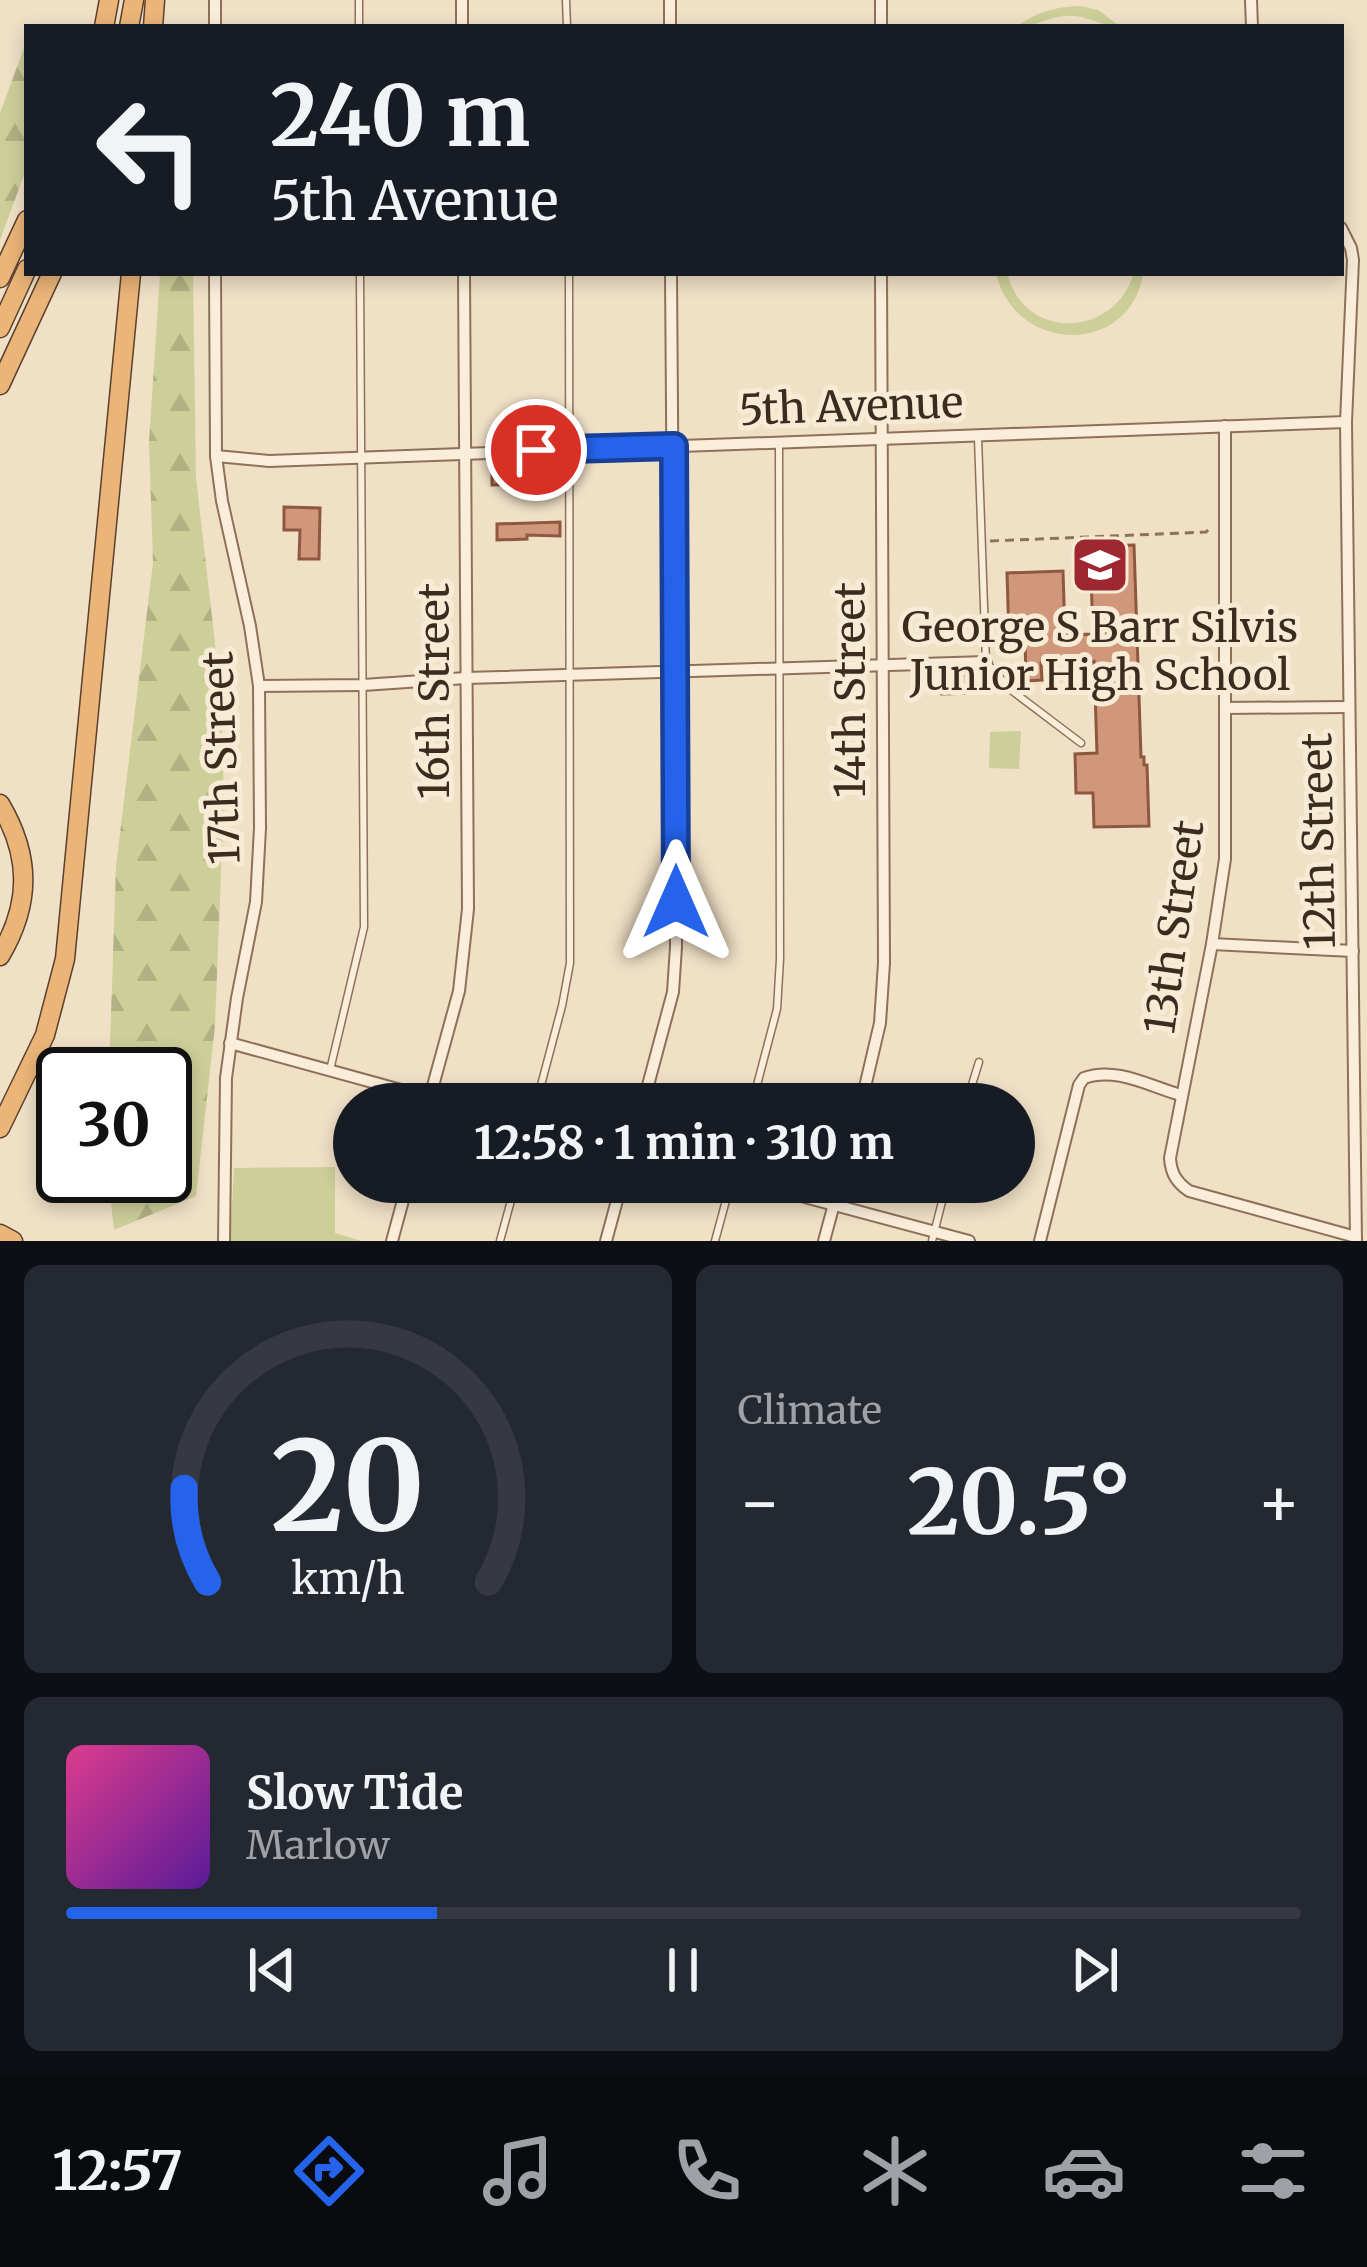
<!DOCTYPE html>
<html lang="en">
<head>
<meta charset="utf-8">
<style>
  :root { --surface:#171b24; --page:#242831; --text:#f1f3f6; --muted:#9ea1a6; --line:#363941; --accent:#2563eb }
  body { margin:0; font-family:Merriweather,serif; background:var(--page); color:var(--text); height:100vh; display:flex; flex-direction:column; font-size:45px; white-space:nowrap }
  * { box-sizing:border-box; margin:0 }
  p { font-size:39px; color:var(--muted) }
  .icon { flex:none; width:66px; height:66px; fill:none; stroke:currentColor; stroke-width:2; stroke-linecap:round; stroke-linejoin:round }
  .map { position:relative; height:1241px; overflow:hidden }
  .drawer { display:flex; flex-direction:column; gap:24px; padding:24px; background:#0d0f14; flex:1 }
  .drawer>* { flex:none }
  .hud { position:absolute; left:24px; top:24px; width:1320px; height:252px; border-radius:0px; box-shadow:0 6px 18px #0003; background:#171b24; color:var(--text); overflow:hidden }
  .speed { position:absolute; left:36px; top:1047px; display:flex; gap:24px; font-size:60px; font-weight:700; text-align:center }
  .speed>* { display:grid; place-content:center; width:156px; height:156px; border-radius:50%; background:var(--surface); box-shadow:0 6px 18px #0003; line-height:1 }
  .speed .limit { border:6px solid #111; border-radius:18px; background:#fff; color:#111 }
  .pin { position:absolute; display:grid; place-items:center; width:102px; height:102px; color:#fff; margin:-51px; border:6px solid #fff; border-radius:50%; box-shadow:0 3px 12px #0007 }
  .me { position:absolute; width:132px; margin:-66px; rotate:0deg; stroke-linejoin:round; filter:drop-shadow(0 0 9px #0008) }
  .turn { display:flex; align-items:center; gap:42px; height:252px; padding:0 48px; font-size:54px }
  .turn .icon { width:156px; height:156px; stroke-width:2.5 }
  .turn b { display:block; font-size:84px; line-height:102px }
  .big { font-size:90px; font-weight:700; line-height:1.1 }
  .drawer .card { flex:1; display:flex; flex-direction:column; justify-content:center; gap:18px; min-width:0; padding:0 42px; border-radius:18px; background:var(--page) }
  .drawer .dial { align-items:center; gap:0 }
  .dial svg { height:312px; overflow:visible; fill:none; stroke:var(--line); stroke-width:7; stroke-linecap:round; text-anchor:middle }
  .dial text { fill:var(--text); stroke:none }
  .song { display:flex; align-items:center; gap:36px }
  .cover { width:144px; height:144px; border-radius:18px; background:linear-gradient(135deg,hsl(330 70% 55%),hsl(270 70% 35%)) }
  .played { height:12px; border-radius:6px; background:linear-gradient(90deg,var(--accent) 30%,var(--line) 30%) }
  .keys { display:flex; justify-content:space-around; direction:ltr }
  .heat { display:flex; justify-content:space-between; align-items:center; font-size:66px; direction:ltr }
  .drawer .tiles { flex:1; display:grid; gap:24px; grid-template-columns:1fr 1fr }
  .card:last-child { grid-column:span 2 }
  .trip { position:absolute; left:333px; top:1083px; width:702px; height:120px; border-radius:60px; background:var(--surface); box-shadow:0 6px 18px #0003; font-weight:700; line-height:120px; text-align:center }
  .tabs { display:flex; height:192px; justify-content:space-around; align-items:center; background:#090b0e; color:var(--muted) }
  .tabs .icon { width:84px; height:84px }
  .tabs .on { color:var(--accent) }
  .tabs b { font-size:54px; color:var(--text) }
  .map>svg:first-child { display:block }
  .forest { fill:url(#forest-firs) }
  .park { fill:#cdcf99 }
  .building { fill:#d0977a; stroke:#8d583f; stroke-width:3 }
  .lines { fill:none; stroke-linecap:round; stroke-linejoin:round }
  .service-casing { stroke:#8d715a; stroke-width:9 }
  .minor-casing { stroke:#8d715a; stroke-width:14 }
  .trunk-casing { stroke:#5a402f; stroke-width:21 }
  .path { stroke:#8d715a; stroke-width:3; stroke-dasharray:9 6; stroke-linecap:butt }
  .service { stroke:#faeeda; stroke-width:6 }
  .minor { stroke:#faeeda; stroke-width:10 }
  .trunk { stroke:#ebb578; stroke-width:18 }
  .route-casing { stroke:#184099; stroke-width:30 }
  .route { stroke:#2563eb; stroke-width:21 }
  .labels { text-anchor:middle; dominant-baseline:central; stroke-width:10; stroke-linejoin:round; paint-order:stroke }
  .street-label { font-size:42px; fill:#3c2b1f; stroke:#f7ebd6 }
  .poi-label { font-size:42px; fill:#3c2b1f; stroke:#f7ebd6 }
</style>
</head>
<body>
<div class="map">
<svg width="1367" height="1241" viewBox="0 0 1367 1241">
  <defs>
    <pattern id="forest-firs" width="22" height="20" patternUnits="userSpaceOnUse" patternTransform="scale(3)"><rect width="22" height="20" fill="#cdcf99"/><path d="M5 1l3.5 6h-7zM16 11l3.5 6h-7z" fill="#b1b283"/></pattern>
  </defs>
  <rect width="100%" height="100%" fill="#f0e0c6"/>
  <g class="forest">
    <polygon points="27,40 27,167 0,240 0,113"/>
    <polygon points="160,273 193,273 196,478 220,686 224,795 215,1026 196,1196 114,1230 108,1176 165,1176 165,1074 109,1074 116,866 153,563 149,442"/>
  </g>
  <g class="park">
    <path d="M 1080,6 L 1098,10 L 1121,27 C 1104,27 1091,17 1074,16 C 1053,14 1036,27 1016,27 C 1037,12 1054,7 1080,6 Z"/>
    <path d="M 996,273 L 1007,273 C 1024,341 1114,339 1134,273 L 1143,273 C 1132,355 1015,356 996,273 Z"/>
    <polygon points="1021,731 1019,769 989,768 990,732"/>
    <polygon points="335,1167 335,1233 361,1241 230,1241 234,1168"/>
  </g>
  <g class="building">
    <polygon points="526,468 526,484 492,485 492,469"/>
    <polygon points="284,507 320,508 319,559 299,559 300,530 284,530"/>
    <polygon points="560,522 560,536 527,535 527,539 497,540 497,524"/>
    <polygon points="1134,545 1141,757 1144,757 1144,765 1147,765 1149,826 1094,827 1093,793 1076,793 1075,754 1097,753 1094,661 1041,663 1042,680 1026,681 1025,638 1009,638 1007,573 1063,571 1065,635 1093,634 1090,546"/>
    <polygon points="973,675 974,693 942,694 941,676"/>
  </g>
  <g class="lines">
    <g class="service-casing">
      <g id="service">
        <polyline points="359,0 359,27"/>
        <polyline points="566,0 567,27"/>
        <polyline points="978,438 986,662 1011,690 1081,743"/>
        <polyline points="330,1070 364,927 360,273"/>
        <polyline points="536,1104 562,1006 570,963 569,273"/>
        <polyline points="752,1104 777,1009 780,959 779,445"/>
        <polyline points="966,1104 979,1062"/>
        <polyline points="500,1241 516,1182"/>
        <polyline points="715,1241 731,1182"/>
        <polyline points="932,1241 947,1182"/>
      </g>
    </g>
    <g class="minor-casing">
      <g id="minor">
        <polyline points="462,0 462,27"/>
        <polyline points="670,0 670,27"/>
        <polyline points="1251,0 1252,27"/>
        <polyline points="215,27 215,0"/>
        <polyline points="881,27 881,0"/>
        <polyline points="1341,228 1351,248 1353,260 1346,422 1356,1241"/>
        <polyline points="215,273 216,456 222,501 250,626 259,686 260,828 256,902 237,998 226,1078 224,1241"/>
        <path d="M 1225,426 L 1225,859 L 1212,944 L 1170,1158 C 1171,1173 1176,1182 1189,1191 L 1356,1237"/>
        <polyline points="216,456 269,461 1346,422"/>
        <polyline points="259,686 363,685 466,678 986,662"/>
        <polyline points="1225,708 1348,707"/>
        <polyline points="1212,944 1353,951"/>
        <polyline points="230,1043 452,1104"/>
        <polyline points="428,1104 459,991 468,909 464,273"/>
        <polyline points="643,1104 673,992 676,947 671,273"/>
        <polyline points="861,1104 880,1023 884,963 881,273"/>
        <polyline points="749,1182 969,1241"/>
        <polyline points="392,1241 408,1182"/>
        <polyline points="606,1241 622,1182"/>
        <polyline points="824,1241 840,1182"/>
        <path d="M 1040,1241 L 1079,1085 L 1084,1078 C 1116,1066 1151,1087 1181,1095"/>
      </g>
    </g>
    <g class="trunk-casing">
      <g id="trunk">
        <polyline points="104,27 109,0"/>
        <polyline points="129,27 134,0"/>
        <polyline points="153,27 155,0"/>
        <polyline points="0,278 27,220"/>
        <polyline points="0,328 27,269"/>
        <polyline points="0,385 52,273"/>
        <path d="M 0,804 C 31,856 31,904 0,956"/>
        <polyline points="0,1128 45,1035 65,959 131,273"/>
        <polyline points="0,1234 13,1241"/>
      </g>
    </g>
    <polyline class="path" points="990,541 1206,532 1212,527"/>
    <use href="#service" class="service"/>
    <use href="#minor" class="minor"/>
    <use href="#trunk" class="trunk"/>
  </g>
  <g class="lines">
    <g class="route-casing">
      <polyline id="route" points="536,450 674,446 676,902"/>
    </g>
    <use href="#route" class="route"/>
  </g>
  <defs>
    <g id="school-square" transform="scale(3)"><rect x="-9" y="-9" width="18" height="18" rx="4" fill="#9e2732" stroke="#f7ebd6"/><path d="M0-5L7-2L0 1L-7-2ZM-4 1L0 2.5L4 1V4Q0 6-4 4Z" fill="#fff"/></g>
  </defs>
  <g fill-rule="evenodd">
    <use href="#school-square" x="1100" y="565"/>
  </g>
  <g class="labels">
    <g class="street-label">
      <text transform="translate(851 406) rotate(-2)">5th Avenue</text>
      <text transform="translate(850 690) rotate(-90)">14th Street</text>
      <text transform="translate(434 691) rotate(-90)">16th Street</text>
      <text transform="translate(221 758) rotate(-92)">17th Street</text>
      <text transform="translate(1318 841) rotate(-91)">12th Street</text>
      <text transform="translate(1174 927) rotate(-82)">13th Street</text>
    </g>
    <g class="poi-label">
      <text x="1100" y="627">George S Barr Silvis<tspan x="1100" dy="48">Junior High School</tspan></text>
    </g>
  </g>
</svg>
<div class="speed"><div class="limit">30</div></div>
<div class="pin" style="left:536px;top:450px;background:#d93025"><svg class="icon" aria-label="arrive" viewBox="0 0 24 24"><path d="M6 21V4h12l-3 4 3 4H6"/></svg></div>
<svg class="me" style="left:676px;top:902px" viewBox="-20 -20 40 40"><path d="M0-17L14 15 0 8-14 15z" fill="#2563eb" stroke="#fff" stroke-width="4"/></svg>
<div class="trip">12:58 · 1 min · 310 m</div>
<div class="hud">
<div class="turn"><svg class="icon" aria-label="left" viewBox="0 0 24 24"><path d="M17 20v-9H6M10 6l-5 5 5 5"/></svg><div><b>240 m</b>5th Avenue</div></div>
</div>
</div>
<section class="drawer">
<div class="tiles">
<div class="card dial"><svg viewBox="0 0 100 80">
<path d="M14 69A42 42 0 1 1 86 69"/>
<path d="M14 69A42 42 0 0 1 8 45" stroke="#2563eb"/>
<text x="50" y="56" font-size="32" font-weight="700">20</text>
<text x="50" y="72" font-size="11">km/h</text>
</svg></div>
<div class="card"><p>Climate</p>
<div class="heat"><a>−</a><b class="big">20.5°</b><a>+</a></div>
</div>
<div class="card">
<div class="song"><i class="cover"></i><div><b>Slow Tide</b><p>Marlow</p></div></div>
<div class="played"></div>
<div class="keys"><svg class="icon" aria-label="previous" viewBox="0 0 24 24"><path d="M18 5L8 12l10 7zM5 5v14"/></svg><svg class="icon" aria-label="pause" viewBox="0 0 24 24"><path d="M8 5v14M16 5v14"/></svg><svg class="icon" aria-label="next" viewBox="0 0 24 24"><path d="M6 5l10 7-10 7zM19 5v14"/></svg></div>
</div>
</div>
</section>
<nav class="tabs">
<b>12:57</b>
<svg class="icon on" aria-label="directions" viewBox="0 0 24 24"><path d="M12 3l9 9-9 9-9-9zM9 14v-3h6M13 9l2 2-2 2"/></svg>
<svg class="icon" aria-label="music" viewBox="0 0 24 24"><path d="M9 18V5l10-2v13"/><circle cx="6" cy="18" r="3"/><circle cx="16" cy="16" r="3"/></svg>
<svg class="icon" aria-label="phone" viewBox="0 0 24 24"><path d="M5 4h4l2 5-3 2q2 4 5 5l2-3 5 2v4C11 20 4 13 5 4z"/></svg>
<svg class="icon" aria-label="climate" viewBox="0 0 24 24"><path d="M12 3v18M4 7l16 10M4 17L20 7"/></svg>
<svg class="icon" aria-label="car" viewBox="0 0 24 24"><path d="M5 17H2v-5l4-1 3-4h7l3 4 3 1v5h-3M9 17h6M6 11h13"/><circle cx="7" cy="17" r="2"/><circle cx="17" cy="17" r="2"/></svg>
<svg class="icon" aria-label="filters" viewBox="0 0 24 24"><path d="M4 7h16M4 17h16"/><circle cx="9" cy="7" r="2"/><circle cx="15" cy="17" r="2"/></svg>
</nav>
</body>
</html>
